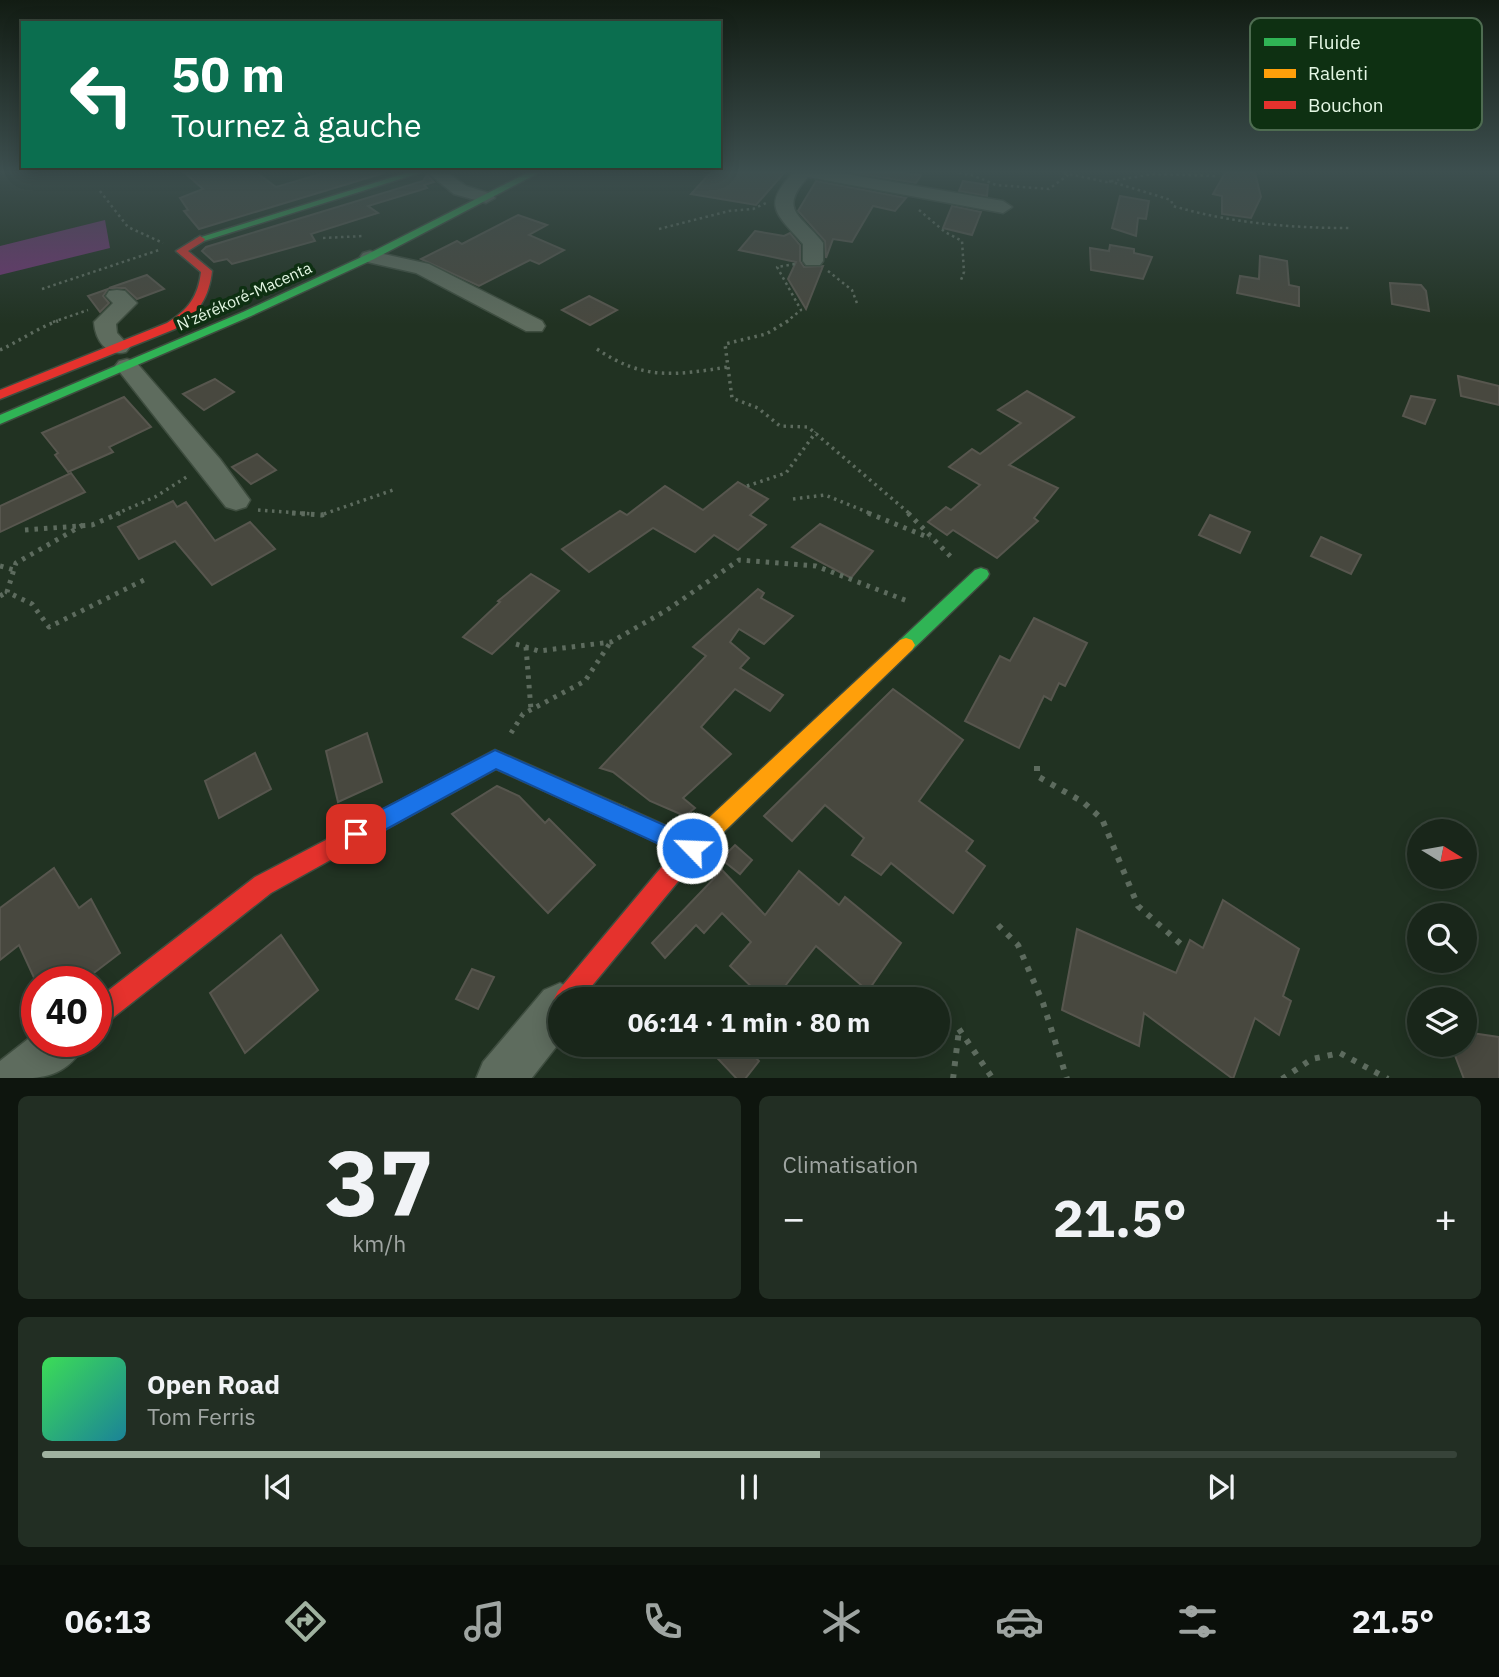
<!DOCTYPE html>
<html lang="fr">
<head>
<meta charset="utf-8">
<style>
  :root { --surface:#19261a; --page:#222e23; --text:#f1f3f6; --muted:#9fa5a2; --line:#374339; --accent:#a0b2a0 }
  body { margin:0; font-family:"IBM Plex Sans",sans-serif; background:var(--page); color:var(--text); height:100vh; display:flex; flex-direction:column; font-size:26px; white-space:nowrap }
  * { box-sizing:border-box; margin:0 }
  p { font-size:23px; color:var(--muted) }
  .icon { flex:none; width:38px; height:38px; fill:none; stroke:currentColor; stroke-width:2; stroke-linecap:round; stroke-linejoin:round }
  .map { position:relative; height:1078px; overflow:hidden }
  .details { display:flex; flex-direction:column; gap:18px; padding:18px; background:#0e150e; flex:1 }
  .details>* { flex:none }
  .hud { position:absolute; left:21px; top:21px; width:700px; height:147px; border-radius:0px; box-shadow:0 4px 18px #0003,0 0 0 2px var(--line); background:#0b6e4f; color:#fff; overflow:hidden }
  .needle { width:46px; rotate:101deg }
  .buttons { position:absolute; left:1407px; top:819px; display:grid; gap:14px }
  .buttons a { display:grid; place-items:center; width:70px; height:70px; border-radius:50%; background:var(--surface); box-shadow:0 4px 18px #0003,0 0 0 2px var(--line); font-size:35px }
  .speed { position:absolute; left:21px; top:966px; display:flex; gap:14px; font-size:35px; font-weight:700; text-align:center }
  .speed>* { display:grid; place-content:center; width:91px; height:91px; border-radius:50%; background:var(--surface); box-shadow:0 4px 18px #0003,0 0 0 2px var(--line); line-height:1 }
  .speed .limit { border:10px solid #d22; background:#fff; color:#111 }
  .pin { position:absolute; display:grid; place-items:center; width:60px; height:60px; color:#fff; margin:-30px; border-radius:14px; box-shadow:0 4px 10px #0006 }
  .me { position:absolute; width:77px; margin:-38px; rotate:294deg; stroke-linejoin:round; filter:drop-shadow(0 0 5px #0008) }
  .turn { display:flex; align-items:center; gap:24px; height:147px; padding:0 35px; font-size:32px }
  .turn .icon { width:91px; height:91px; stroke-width:2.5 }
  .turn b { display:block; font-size:49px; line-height:60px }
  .big { font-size:52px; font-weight:700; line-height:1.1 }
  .details .card { flex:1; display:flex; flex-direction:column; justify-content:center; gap:10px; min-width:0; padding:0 24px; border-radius:10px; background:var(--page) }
  .details .dial { align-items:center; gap:0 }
  .dial b { font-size:91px; line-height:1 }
  .song { display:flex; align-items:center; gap:21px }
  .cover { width:84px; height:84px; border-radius:10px; background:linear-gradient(135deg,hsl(130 70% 55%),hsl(190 70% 35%)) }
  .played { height:7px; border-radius:4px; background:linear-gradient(90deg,var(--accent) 55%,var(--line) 55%) }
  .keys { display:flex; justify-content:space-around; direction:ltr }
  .heat { display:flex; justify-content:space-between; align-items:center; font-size:38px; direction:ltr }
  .details .tiles { flex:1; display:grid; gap:18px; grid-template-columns:1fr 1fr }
  .card:last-child { grid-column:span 2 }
  .trip { position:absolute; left:548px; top:987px; width:402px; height:70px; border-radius:35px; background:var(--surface); box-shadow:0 4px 18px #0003,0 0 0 2px var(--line); font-weight:700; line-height:70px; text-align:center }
  .tab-bar { display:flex; height:112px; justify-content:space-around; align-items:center; background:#0a0f0a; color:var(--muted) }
  .tab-bar .icon { width:49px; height:49px }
  .tab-bar .current { color:var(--accent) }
  .tab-bar b { font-size:32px; color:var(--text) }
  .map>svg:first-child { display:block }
  .green { fill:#713574 }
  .building { fill:#48483f; stroke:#57564e; stroke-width:2 }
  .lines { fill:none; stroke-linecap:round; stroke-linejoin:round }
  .street-casing { stroke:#3e4d3f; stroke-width:3 }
  .fast-casing { stroke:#3e4d3f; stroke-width:3 }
  .slow-casing { stroke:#3e4d3f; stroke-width:3 }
  .jam-casing { stroke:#3e4d3f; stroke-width:3 }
  .path-far3 { stroke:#5d6b5e; stroke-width:2.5; stroke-dasharray:2.5 3.5; stroke-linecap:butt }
  .path-far2 { stroke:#5d6b5e; stroke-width:3.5; stroke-dasharray:2.5 4.5; stroke-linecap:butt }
  .path-far1 { stroke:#5d6b5e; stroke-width:5; stroke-dasharray:3.5 6; stroke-linecap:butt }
  .path { stroke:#5d6b5e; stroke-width:6; stroke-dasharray:5 8; stroke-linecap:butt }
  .street { fill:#5e6c5e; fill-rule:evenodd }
  .fast { fill:#30b455; fill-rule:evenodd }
  .slow { fill:#ff9f0a; fill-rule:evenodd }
  .jam { fill:#e5322d; fill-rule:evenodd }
  .route { fill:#1a73e8; stroke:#114b97; stroke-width:2 }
  .labels { text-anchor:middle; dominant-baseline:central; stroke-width:7; stroke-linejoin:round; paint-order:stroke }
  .far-street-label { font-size:16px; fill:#e4f7e4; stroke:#0e3012 }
  .key { fill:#0e3012; stroke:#4e6c51; stroke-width:2 }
  .key-label { font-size:19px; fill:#e4f7e4 }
</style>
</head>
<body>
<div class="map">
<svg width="1499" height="1079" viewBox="0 0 1499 1079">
  <rect width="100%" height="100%" fill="#213222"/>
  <polygon class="green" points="105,220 110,248 0,275 0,246"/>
  <g class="building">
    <polygon points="185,173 257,173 276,187 324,173 384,173 199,229 184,211 188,210 180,198 203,189"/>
    <polygon points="710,173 784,173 756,205 691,194"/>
    <polygon points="854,173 903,173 921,175 916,183"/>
    <polygon points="1225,173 1255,173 1261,197 1251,218 1222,214 1222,196 1213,194"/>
    <polygon points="427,175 434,182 424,185 427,188 368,206 378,213 311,234 315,241 232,264 227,259 214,262 202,251 206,247 423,181"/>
    <polygon points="816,181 906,198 895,211 873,206 852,242 833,239 826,258 825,241 798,211"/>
    <polygon points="963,181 988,185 987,196 959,191"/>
    <polygon points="1120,196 1149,201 1146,219 1138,218 1136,236 1112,228"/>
    <polygon points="952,206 981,212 972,235 943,228"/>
    <polygon points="518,215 547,225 529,235 564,250 539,264 530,260 479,286 421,259 457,241 462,244"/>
    <polygon points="755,231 784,236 790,233 800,245 800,261 804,267 823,266 806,309 788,279 796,262 739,250"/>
    <polygon points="1110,245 1134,249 1134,253 1152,257 1143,279 1091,270 1090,248 1109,251"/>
    <polygon points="1260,256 1287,261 1289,285 1299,287 1299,306 1237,293 1240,276 1259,279"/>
    <polygon points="147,275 164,289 137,299 125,288 109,288"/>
    <polygon points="1390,283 1421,285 1426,291 1429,311 1392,304"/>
    <polygon points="108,289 103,296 109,303 100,312 88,296"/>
    <polygon points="589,296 617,310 590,325 562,310"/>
    <polygon points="1458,376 1499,386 1499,405 1461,396"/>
    <polygon points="215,379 234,392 204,410 183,394"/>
    <polygon points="1027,391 1074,417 1009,465 1058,488 1034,518 1038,521 997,558 953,530 947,535 928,522 946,507 951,510 980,485 949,467 972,449 980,454 1021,423 998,410"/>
    <polygon points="1411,396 1435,400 1425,424 1403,416"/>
    <polygon points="124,397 151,427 109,447 113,452 68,472 55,455 58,453 42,433"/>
    <polygon points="257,454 276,470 251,484 232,467"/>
    <polygon points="71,473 85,492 0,532 0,506"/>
    <polygon points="738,482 768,499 750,515 766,525 738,550 714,535 695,552 653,528 589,572 562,549 620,511 627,515 665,486 703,510"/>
    <polygon points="173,501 177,507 186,502 215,541 250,522 275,549 212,585 175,541 139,559 118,527"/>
    <polygon points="1210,515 1250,532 1240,553 1199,535"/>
    <polygon points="820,524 873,551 851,578 792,547"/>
    <polygon points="1321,537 1361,555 1351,574 1311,556"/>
    <polygon points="531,574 559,591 492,654 463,637 500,602 498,601"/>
    <polygon points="758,589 764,593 761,598 793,616 764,644 739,629 730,642 749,658 740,668 783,695 770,711 735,689 701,727 731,754 683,798 695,808 685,816 650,801 613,772 600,768 706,656 693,647"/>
    <polygon points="1034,618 1087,643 1065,686 1059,683 1051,700 1044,696 1019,748 965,721 1000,656 1010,661"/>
    <polygon points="893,689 963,740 919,801 973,841 966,851 985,866 953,913 891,863 881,875 852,855 864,838 825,805 792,841 764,816"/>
    <polygon points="367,733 382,782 338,802 326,751"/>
    <polygon points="255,753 271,789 219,818 205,781"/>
    <polygon points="497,786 519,796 545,823 549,819 595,865 548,913 452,814"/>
    <polygon points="735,845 752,860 740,874 721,859"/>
    <polygon points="54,868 79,908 91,899 120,953 82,982 36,982 19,945 0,960 0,908"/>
    <polygon points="722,870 765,915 799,871 839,905 845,897 901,943 868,991 816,946 775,999 764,999 730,966 751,942 722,913 704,933 696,925 665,958 652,943"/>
    <polygon points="1223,900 1299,949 1283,996 1291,1001 1279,1035 1255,1018 1233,1079 1144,1013 1139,1046 1062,1010 1077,929 1176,973 1190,940 1203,948"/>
    <polygon points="281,935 318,990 245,1053 210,993"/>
    <polygon points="472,969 494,977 478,1009 456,999"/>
    <polygon points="1465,1032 1499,1037 1499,1079 1464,1079 1451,1045 1465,1045"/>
    <polygon points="705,1045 743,1045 759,1061 745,1079 737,1079"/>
  </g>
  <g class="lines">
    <g class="street-casing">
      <g id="street">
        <polygon points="428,173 448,173 466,186 492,194 495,198 486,203 454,194"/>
        <path d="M 793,173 L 841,173 L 1003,201 L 1012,207 L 1003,213 L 808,177 C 777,211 802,215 823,243 L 823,261 L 820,265 L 806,265 L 803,261 L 803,244 C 777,214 761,206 793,173 Z"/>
        <polygon points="370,251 429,264 542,321 545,326 542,331 526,331 416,273 363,261 360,257 363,253"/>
        <path d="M 117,290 L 125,291 L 137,303 L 116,324 L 117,333 L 130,347 L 126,352 C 107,357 95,340 94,322 L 113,303 L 106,296 L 109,291 Z"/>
        <polygon points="127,359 135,361 220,459 250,500 246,507 236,510 226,507 115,366 119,361"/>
        <polygon points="560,983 576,990 580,999 560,999 560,1042 531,1079 476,1079 483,1062 544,990"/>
        <path d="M 37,1032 L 37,1041 L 86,1041 C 68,1079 41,1079 0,1079 L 0,1061 Z"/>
      </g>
    </g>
    <g class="fast-casing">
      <g id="fast">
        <polygon points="406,173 419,173 204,241 195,239"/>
        <polygon points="527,173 538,173 374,259 251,316 0,424 0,415 243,312 366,255"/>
        <polygon points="981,568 987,570 989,574 987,578 912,650 906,652 900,650 897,645 900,640 975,570"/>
      </g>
    </g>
    <g class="slow-casing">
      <g id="slow">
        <polygon points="906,638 912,640 915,645 912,650 700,855 692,858 684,855 681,848 684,841 900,640"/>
        <polygon points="495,750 627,808 630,815 627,822 620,825 613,822 496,769 379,833 372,836 365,833 362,826 365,819"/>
      </g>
    </g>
    <g class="jam-casing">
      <g id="jam">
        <path d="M 200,236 L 205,239 L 204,241 L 188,251 L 212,271 C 209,298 198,314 175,329 L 0,399 L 0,390 L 167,323 C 188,310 198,297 201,272 L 176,251 Z"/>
        <polygon points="620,805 700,841 703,848 700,855 581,999 560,999 560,1008 554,999 558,991 675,851 613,822 610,815 613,808"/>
        <polygon points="372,816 379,819 382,826 379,833 271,893 105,1024 96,1027 96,1000 255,877"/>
      </g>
    </g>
    <g class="path-far3">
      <polyline points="959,173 972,175 996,185 1049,189 1068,175"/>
      <polyline points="1064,173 1106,182 1153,174 1216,176"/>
      <path d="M 1109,181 L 1171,200 L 1173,206 C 1231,223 1289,228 1349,228"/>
      <polyline points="100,191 128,227 163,243"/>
      <polyline points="919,210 945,232 962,241 964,272 961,280"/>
      <polyline points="659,229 729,211 753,209 766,203"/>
      <polyline points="323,238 363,236"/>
      <polyline points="828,271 852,290 858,306"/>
      <polyline points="42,289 159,250"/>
      <polyline points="53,322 88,310"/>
      <polyline points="786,322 801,310 777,267 795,264"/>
    </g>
    <g class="path-far2">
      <polyline points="788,321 766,334 725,344 732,398 758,408 780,426 808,427 910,514"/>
      <path d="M 597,349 C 644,381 676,375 728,367"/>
      <path d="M 0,350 C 20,341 37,328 58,321"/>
      <polyline points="747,486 786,473 816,432"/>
      <polyline points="793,499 825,495 872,514"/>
      <polyline points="258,510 314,514"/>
      <polyline points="116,514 155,497 188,476"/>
      <polyline points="324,514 396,489"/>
    </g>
    <g class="path-far1">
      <polyline points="292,513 322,515 329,513"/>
      <polyline points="868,513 930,538"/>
      <polyline points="908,513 954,560"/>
      <polyline points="83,525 16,563 7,592 32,604 49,627 144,580"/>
      <polyline points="25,530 92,525 120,513"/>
      <polyline points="0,566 14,570"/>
      <polyline points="0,596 7,592"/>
      <polyline points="516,644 539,651 611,642 667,610 739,560 816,566 910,602"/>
      <polyline points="526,647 531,710"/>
      <polyline points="511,733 523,714 585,681 610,643"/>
    </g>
    <g class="path">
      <polyline points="1037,766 1037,776 1083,802 1102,819 1138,906 1182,945"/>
      <polyline points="998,925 1018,945 1043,1003 1067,1079"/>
      <polyline points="959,1029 993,1079"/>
      <polyline points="953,1079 959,1030"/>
      <polyline points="1282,1079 1312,1059 1340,1053 1388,1079"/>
    </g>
    <use href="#street" class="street"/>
    <use href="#fast" class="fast"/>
    <use href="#slow" class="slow"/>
    <use href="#jam" class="jam"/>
  </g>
  <linearGradient id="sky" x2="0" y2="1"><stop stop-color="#121c13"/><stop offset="0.53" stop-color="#3d4f4f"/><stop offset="1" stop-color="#3d4f4f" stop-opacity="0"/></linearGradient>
  <rect width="1499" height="324" fill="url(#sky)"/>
  <polygon class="route" points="495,750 700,841 703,848 700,856 692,859 685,856 496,769 363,842 356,845 348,842 345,834 348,827"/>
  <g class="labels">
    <g class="far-street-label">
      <text transform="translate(244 296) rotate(-24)">N'zérékoré-Macenta</text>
    </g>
  </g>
  <rect x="1250" y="18" width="232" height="112" rx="10" class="key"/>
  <rect x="1264" y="38" width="32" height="8" fill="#30b455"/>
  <rect x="1264" y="69" width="32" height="9" fill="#ff9f0a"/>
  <rect x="1264" y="101" width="32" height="8" fill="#e5322d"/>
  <g class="key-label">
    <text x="1308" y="49">Fluide</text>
    <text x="1308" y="80">Ralenti</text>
    <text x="1308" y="112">Bouchon</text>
  </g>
</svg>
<div class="buttons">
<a><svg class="needle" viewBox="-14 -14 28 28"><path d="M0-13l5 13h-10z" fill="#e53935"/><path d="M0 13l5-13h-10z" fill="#9fa5a2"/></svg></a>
<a><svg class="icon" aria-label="search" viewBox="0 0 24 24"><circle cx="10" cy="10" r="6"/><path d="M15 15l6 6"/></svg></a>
<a><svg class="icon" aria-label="layers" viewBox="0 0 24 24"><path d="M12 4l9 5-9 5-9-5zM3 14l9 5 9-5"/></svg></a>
</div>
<div class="speed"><div class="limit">40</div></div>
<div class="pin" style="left:356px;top:834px;background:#d93025"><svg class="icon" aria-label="arrive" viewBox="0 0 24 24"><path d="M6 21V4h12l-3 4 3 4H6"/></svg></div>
<svg class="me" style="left:692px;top:848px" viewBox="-20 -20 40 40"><circle r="17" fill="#1a73e8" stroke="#fff" stroke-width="3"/><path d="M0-11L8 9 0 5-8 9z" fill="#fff"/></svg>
<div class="trip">06:14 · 1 min · 80 m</div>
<div class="hud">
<div class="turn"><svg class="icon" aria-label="left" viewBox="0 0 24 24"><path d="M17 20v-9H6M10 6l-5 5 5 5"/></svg><div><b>50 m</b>Tournez à gauche</div></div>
</div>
</div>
<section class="details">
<div class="tiles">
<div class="card dial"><b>37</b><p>km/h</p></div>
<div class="card"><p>Climatisation</p>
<div class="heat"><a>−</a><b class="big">21.5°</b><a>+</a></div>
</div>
<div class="card">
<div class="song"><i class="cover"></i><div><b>Open Road</b><p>Tom Ferris</p></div></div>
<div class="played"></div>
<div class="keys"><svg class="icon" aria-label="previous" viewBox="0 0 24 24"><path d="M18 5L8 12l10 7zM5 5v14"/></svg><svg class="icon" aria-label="pause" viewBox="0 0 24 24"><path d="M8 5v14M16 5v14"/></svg><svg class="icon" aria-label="next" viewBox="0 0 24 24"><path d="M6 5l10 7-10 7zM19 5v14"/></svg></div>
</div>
</div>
</section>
<nav class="tab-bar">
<b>06:13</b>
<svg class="icon current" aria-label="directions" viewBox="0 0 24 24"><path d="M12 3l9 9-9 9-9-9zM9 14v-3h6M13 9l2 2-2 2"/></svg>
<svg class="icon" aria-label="music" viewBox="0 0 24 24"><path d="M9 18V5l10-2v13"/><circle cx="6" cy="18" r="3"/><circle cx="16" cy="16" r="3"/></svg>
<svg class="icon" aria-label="phone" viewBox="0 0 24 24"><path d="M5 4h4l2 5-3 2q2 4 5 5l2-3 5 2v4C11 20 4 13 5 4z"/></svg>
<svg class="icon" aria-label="climate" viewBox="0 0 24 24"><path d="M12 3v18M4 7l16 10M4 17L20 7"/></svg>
<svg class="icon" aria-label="car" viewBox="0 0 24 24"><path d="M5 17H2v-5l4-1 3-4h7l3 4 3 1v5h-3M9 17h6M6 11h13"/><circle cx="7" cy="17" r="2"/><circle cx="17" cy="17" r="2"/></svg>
<svg class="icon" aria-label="filters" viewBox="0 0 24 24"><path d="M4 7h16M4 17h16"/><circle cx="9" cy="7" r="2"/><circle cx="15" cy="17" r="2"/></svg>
<b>21.5°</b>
</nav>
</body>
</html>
